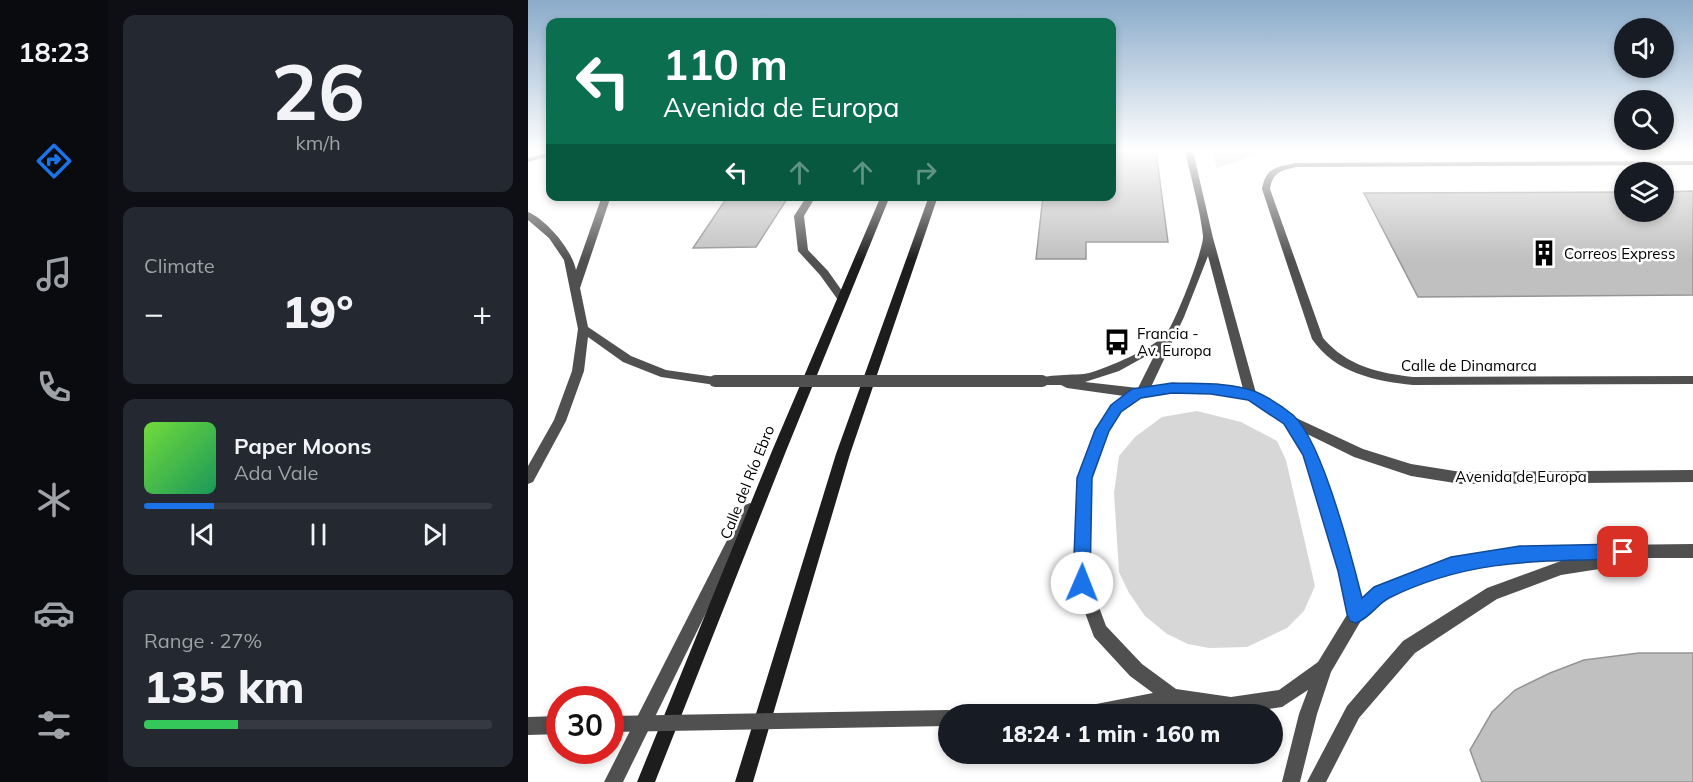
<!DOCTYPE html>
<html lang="en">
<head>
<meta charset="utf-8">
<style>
  :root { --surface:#171b24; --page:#242831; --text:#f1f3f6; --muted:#9ea1a6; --line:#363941; --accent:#1a73e8 }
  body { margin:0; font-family:Mulish,sans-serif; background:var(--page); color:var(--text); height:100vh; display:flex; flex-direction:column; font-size:22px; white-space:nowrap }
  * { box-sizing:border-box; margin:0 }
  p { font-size:20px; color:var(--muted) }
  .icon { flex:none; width:33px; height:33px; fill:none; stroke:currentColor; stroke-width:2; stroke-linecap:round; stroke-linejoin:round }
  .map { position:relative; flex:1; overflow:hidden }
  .drawer { display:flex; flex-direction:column; gap:15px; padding:15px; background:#0d0f14; width:420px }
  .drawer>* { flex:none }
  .top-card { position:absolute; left:18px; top:18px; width:570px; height:183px; border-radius:12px; box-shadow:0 3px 9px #0003; background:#0b6e4f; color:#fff; overflow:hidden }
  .controls { position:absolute; left:1086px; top:18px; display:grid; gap:12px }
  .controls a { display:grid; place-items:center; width:60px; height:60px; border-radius:50%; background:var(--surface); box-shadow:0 3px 9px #0003; font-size:30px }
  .speed { position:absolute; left:18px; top:686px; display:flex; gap:12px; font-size:30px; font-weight:700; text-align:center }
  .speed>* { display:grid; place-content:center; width:78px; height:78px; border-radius:50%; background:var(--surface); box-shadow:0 3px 9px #0003; line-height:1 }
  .speed .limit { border:9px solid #d22; background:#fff; color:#111 }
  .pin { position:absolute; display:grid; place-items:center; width:51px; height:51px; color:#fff; margin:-26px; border-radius:12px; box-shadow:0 3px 9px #0006 }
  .me { position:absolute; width:66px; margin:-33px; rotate:1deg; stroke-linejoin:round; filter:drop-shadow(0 0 4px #0008) }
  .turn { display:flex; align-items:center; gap:21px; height:126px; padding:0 18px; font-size:27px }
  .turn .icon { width:78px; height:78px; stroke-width:2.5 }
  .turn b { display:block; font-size:42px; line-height:51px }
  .lanes { display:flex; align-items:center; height:57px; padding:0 18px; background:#0003; justify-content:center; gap:30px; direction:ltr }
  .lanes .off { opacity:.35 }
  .big { font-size:45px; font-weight:800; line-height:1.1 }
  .drawer .widget { flex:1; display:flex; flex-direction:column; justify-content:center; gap:9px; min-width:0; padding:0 21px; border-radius:12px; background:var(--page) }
  .drawer .dial { align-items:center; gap:0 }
  .dial b { font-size:78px; line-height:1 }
  .song { display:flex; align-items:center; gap:18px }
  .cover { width:72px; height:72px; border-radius:9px; background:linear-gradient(135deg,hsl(100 70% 55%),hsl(150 70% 35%)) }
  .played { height:6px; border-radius:3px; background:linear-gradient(90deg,var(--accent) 20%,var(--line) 20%) }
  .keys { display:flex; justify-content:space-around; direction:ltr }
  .heat { display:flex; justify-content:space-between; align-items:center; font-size:33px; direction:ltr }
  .charge { height:9px; border-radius:4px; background:linear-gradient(90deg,#34c759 27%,var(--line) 0) }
  .trip { position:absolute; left:410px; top:704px; width:345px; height:60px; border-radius:30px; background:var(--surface); box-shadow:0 3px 9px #0003; font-weight:800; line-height:60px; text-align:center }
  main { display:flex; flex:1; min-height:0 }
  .tabs { display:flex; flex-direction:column; width:108px; justify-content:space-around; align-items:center; background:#090b0e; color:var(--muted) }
  .tabs .icon { width:42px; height:42px }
  .tabs .current { color:var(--accent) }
  .tabs b { font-size:27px; color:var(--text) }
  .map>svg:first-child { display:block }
  .green { fill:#d7d7d7 }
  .building { fill:#c0c0c0; stroke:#949494; stroke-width:1.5 }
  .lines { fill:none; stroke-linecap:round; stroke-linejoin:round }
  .lane { fill:#505050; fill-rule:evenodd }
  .street { fill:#505050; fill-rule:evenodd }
  .secondary { fill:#1d1d1d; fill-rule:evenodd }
  .street-bridge-far1 { stroke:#505050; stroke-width:12 }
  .street-bridge { stroke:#505050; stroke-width:16 }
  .route { fill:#1a73e8; stroke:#114b97; stroke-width:1.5 }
  .labels { text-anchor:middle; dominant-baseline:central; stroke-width:5; stroke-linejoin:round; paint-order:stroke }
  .poi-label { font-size:15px; fill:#000; stroke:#fff; text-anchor:start }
  .street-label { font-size:15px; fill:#000; stroke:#fff }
</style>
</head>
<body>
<main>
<nav class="tabs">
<b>18:23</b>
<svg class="icon current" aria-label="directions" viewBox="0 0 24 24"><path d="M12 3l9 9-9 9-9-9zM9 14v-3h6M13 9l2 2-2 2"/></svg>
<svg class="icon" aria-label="music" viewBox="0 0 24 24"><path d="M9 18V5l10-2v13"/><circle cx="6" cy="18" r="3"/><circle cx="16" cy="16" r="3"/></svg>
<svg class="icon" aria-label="phone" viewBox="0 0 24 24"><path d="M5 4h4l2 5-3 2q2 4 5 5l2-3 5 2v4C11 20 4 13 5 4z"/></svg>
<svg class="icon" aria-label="climate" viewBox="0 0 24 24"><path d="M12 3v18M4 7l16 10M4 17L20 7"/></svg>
<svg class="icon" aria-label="car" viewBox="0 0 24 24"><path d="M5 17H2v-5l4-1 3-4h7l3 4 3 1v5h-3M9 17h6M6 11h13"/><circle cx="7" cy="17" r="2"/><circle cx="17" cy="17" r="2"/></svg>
<svg class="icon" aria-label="filters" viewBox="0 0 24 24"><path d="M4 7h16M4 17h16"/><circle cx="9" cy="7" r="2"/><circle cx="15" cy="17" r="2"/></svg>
</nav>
<section class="drawer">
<div class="widget dial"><b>26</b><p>km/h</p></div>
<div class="widget"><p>Climate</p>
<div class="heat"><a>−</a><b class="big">19°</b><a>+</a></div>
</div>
<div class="widget">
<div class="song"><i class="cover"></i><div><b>Paper Moons</b><p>Ada Vale</p></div></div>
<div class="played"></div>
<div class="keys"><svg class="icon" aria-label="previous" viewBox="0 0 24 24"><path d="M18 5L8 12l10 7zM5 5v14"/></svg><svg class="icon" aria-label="pause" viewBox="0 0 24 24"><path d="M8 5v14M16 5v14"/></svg><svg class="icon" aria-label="next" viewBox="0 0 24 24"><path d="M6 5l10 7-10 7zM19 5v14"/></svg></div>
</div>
<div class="widget"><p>Range · 27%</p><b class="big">135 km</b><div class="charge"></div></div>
</section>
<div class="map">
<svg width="1165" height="782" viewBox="0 0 1165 782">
  <rect width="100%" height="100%" fill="#fff"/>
  <g class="green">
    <polygon points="684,151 740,151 689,168"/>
    <polygon points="669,411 713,422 749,441 758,460 787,586 776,611 759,628 719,647 681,648 660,644 639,634 617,616 601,593 591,572 586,493 591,456 607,437 634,417"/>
  </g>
  <g class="building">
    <polygon points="584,151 628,151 640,242 558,242 558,259 508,259 515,196 584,196"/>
    <polygon points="1165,191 1165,295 890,297 836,193 1096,192 1096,212 1136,212 1136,192"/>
    <polygon points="200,196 261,196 228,247 165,248"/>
    <polygon points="1111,653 1165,653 1165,782 954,782 942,750 964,712 987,690 1022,673 1056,660"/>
  </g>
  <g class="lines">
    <g class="lane">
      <path d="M 1165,161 L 1165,165 L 768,167 C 752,171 745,172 742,189 L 795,338 C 819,366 850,373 885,377 L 1165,376 L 1165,384 L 885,385 C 847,381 807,373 784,339 L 734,189 C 738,167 749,167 768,163 Z"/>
      <polygon points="279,196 288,196 276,216 280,250 300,271 319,298 318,300 310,300 292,275 270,251 266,216"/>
    </g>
    <g class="street">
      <path d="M 657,151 L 665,151 L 685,238 L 728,393 L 766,417 L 835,449 L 883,464 L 933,472 L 1165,470 L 1165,482 L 933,484 L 883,476 L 826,457 L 775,432 L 789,454 L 827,571 L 833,600 L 848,588 L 923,558 L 992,546 L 1165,544 L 1165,558 L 1104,558 L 1102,563 L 1097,565 L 1033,575 L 969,599 L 887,653 L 831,718 L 798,782 L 779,782 L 819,706 L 875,641 L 959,588 L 1033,561 L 1045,559 L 992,560 L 923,572 L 858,598 L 834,619 L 803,672 L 789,714 L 772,782 L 754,782 L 771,714 L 780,690 L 754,707 L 707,714 L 645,706 L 605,714 L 554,714 L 557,708 L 563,705 L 625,693 L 602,676 L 566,637 L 546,583 L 550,478 L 570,426 L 584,405 L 596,396 L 539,388 L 533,385 L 514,385 L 508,381 C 514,373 549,376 561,373 C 579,368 626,348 638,334 C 647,323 676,249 675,236 C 672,208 663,179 657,151 ZM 680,256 L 715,389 C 684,385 654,382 623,387 L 656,317 ZM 629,350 L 610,388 L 557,382 L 591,371 ZM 644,392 L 683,393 L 720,399 L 757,423 L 776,455 L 811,571 L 820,613 L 790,662 L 751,690 L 703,697 L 648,689 L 614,664 L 578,626 L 562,583 L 564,478 L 580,431 L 592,411 L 612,397 Z"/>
      <polygon points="22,152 22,156 0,162 0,158"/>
      <path d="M 74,196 L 83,196 L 52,288 L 60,327 L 103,356 L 138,370 L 187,377 L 193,381 L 187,385 L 133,377 L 95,362 L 60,337 L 56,371 L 38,421 L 5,482 L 0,484 L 0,466 L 26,420 L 44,371 L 50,329 L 36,260 L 21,238 L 0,220 L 0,212 C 19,220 44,250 48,270 Z"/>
      <polygon points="222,503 227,505 229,509 95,782 76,782 217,505"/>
      <polygon points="32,716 32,734 0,735 0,717"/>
    </g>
    <g class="secondary">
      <polygon points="353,196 362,196 258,451 127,782 109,782 244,451"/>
      <polygon points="401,196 410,196 322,454 225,782 207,782 308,454"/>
    </g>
    <polyline class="street-bridge-far1" points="187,381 514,381"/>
    <polyline class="street-bridge" points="82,724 420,718"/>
  </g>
  <linearGradient id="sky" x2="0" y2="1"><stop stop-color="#8aabca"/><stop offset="0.58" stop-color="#fff"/><stop offset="1" stop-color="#fff" stop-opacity="0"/></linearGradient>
  <rect width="1165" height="260" fill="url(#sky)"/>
  <path class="route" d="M 644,383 C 670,384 701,382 726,391 C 738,396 755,407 765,415 C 794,441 824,558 834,598 L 846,587 L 923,557 L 992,546 L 1095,544 L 1101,546 L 1104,552 L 1101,557 L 1095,559 C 1010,561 940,559 861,598 C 849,604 842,618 828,623 L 822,621 L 819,614 L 810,571 L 775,455 L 756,424 L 720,400 L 683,394 L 644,393 L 613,398 L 593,412 L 581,431 L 564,478 L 562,583 L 560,589 L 554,591 L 548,589 L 545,583 L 549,478 L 567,430 L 583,405 L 604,389 Z"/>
  <defs>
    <g id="building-bare" transform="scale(2.07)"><path d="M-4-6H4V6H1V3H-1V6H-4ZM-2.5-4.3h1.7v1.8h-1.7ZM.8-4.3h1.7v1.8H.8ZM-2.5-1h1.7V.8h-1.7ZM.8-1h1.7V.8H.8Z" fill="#000" stroke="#fff" stroke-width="2.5" paint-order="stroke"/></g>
    <g id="bus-bare" transform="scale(2.07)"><path d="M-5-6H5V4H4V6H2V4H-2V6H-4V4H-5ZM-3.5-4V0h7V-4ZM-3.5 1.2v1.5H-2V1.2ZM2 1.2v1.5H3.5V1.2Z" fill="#000" stroke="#fff" stroke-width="2.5" paint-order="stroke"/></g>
  </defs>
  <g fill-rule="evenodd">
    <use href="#building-bare" x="1016" y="253"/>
    <use href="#bus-bare" x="589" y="342"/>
  </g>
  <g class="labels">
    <g class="poi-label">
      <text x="1036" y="253">Correos Express</text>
      <text x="609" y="333">Francia -<tspan x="609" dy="17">Av. Europa</tspan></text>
    </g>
    <g class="street-label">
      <text x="941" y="365">Calle de Dinamarca</text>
      <text x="993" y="476">Avenida de Europa</text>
      <text transform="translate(219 482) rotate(-68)">Calle del Río Ebro</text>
    </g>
  </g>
</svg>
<div class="controls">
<a><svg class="icon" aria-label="sound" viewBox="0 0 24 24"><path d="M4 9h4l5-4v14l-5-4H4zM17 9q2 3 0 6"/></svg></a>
<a><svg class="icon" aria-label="search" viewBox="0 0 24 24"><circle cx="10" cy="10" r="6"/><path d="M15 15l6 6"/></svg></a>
<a><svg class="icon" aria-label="layers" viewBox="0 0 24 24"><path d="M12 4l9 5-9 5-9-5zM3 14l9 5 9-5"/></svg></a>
</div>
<div class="speed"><div class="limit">30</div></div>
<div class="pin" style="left:1095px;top:552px;background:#d93025"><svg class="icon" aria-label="arrive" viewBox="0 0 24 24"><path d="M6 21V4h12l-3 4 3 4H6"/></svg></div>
<svg class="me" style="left:554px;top:583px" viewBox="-20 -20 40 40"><circle r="19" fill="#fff"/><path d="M0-13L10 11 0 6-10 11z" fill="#1a73e8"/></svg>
<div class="trip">18:24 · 1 min · 160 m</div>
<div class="top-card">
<div class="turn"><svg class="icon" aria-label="left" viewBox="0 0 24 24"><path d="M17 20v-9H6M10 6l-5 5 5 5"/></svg><div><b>110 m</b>Avenida de Europa</div></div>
<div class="lanes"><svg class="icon" aria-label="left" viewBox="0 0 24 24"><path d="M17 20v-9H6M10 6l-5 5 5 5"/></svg><svg class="icon off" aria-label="ahead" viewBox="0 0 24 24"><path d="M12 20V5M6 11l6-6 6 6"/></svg><svg class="icon off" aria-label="ahead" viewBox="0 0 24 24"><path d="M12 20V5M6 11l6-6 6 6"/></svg><svg class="icon off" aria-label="right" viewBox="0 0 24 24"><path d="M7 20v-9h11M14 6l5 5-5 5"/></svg></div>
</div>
</div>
</main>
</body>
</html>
